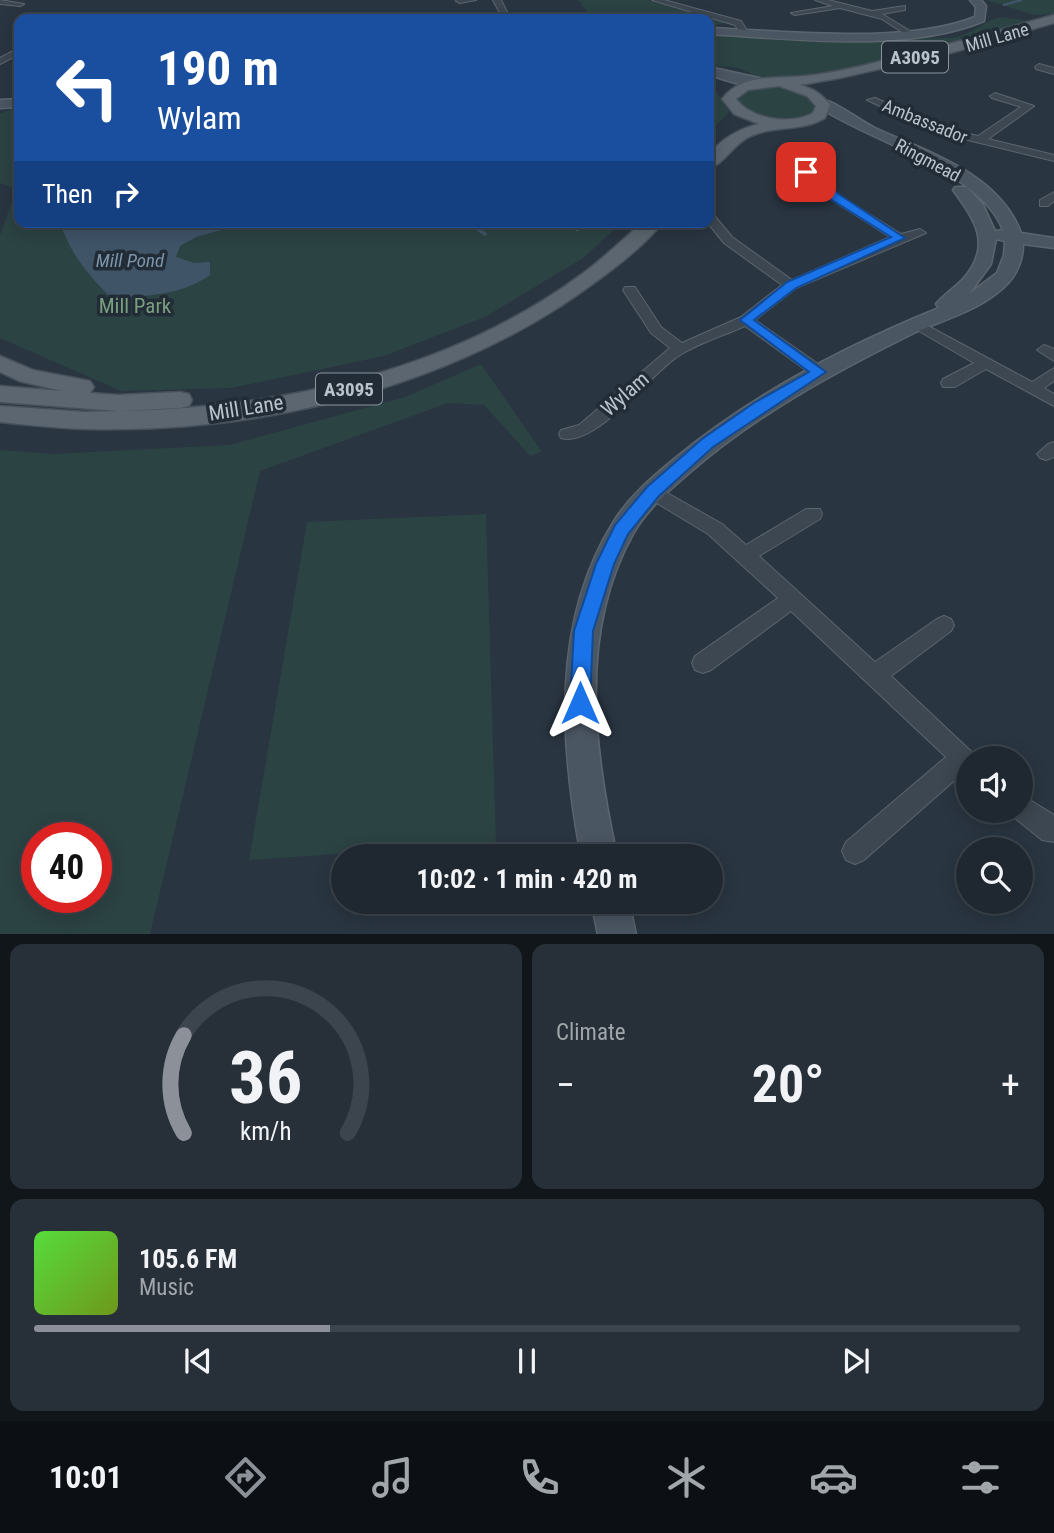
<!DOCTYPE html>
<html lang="en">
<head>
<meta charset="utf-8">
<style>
  :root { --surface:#1f2831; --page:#273039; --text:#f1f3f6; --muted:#a1a6ab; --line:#3c444d; --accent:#8c9099 }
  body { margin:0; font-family:"Roboto Condensed",sans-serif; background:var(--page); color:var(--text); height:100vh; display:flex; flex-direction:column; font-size:26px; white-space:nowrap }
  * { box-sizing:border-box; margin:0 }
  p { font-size:23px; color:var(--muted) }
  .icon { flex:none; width:38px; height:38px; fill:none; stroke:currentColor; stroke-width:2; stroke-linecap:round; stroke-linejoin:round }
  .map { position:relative; height:934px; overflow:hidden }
  .side { display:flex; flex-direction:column; gap:10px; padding:10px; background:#11161b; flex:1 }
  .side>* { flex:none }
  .banner { position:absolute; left:14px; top:14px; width:700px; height:214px; border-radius:14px; box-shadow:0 4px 18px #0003,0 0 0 2px var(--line); background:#1a4fa0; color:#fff; overflow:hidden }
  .controls { position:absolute; left:956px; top:746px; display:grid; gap:14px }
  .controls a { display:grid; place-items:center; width:77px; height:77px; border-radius:50%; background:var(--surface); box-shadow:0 4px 18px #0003,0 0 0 2px var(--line); font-size:35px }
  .speed { position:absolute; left:21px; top:822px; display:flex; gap:14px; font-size:35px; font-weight:700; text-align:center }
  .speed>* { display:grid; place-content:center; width:91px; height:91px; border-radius:50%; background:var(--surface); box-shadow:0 4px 18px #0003,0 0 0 2px var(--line); line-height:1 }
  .speed .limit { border:10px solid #d22; background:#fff; color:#111 }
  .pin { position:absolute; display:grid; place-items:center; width:60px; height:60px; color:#fff; margin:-30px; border-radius:14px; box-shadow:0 4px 10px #0006 }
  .me { position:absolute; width:77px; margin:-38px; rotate:0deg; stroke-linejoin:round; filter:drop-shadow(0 0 5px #0008) }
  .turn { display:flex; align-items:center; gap:24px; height:147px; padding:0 28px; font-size:32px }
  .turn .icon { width:91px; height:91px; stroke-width:2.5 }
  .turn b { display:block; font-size:49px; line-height:60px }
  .then { display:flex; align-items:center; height:66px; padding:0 28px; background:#0003; gap:14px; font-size:26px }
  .big { font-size:52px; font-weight:700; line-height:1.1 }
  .side .widget { flex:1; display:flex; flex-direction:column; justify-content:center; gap:10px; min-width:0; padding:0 24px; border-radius:14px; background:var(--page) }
  .side .dial { align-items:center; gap:0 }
  .dial svg { height:182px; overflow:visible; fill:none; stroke:var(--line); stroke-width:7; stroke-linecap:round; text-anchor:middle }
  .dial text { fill:var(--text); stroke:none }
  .song { display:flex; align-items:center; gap:21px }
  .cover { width:84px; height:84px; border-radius:10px; background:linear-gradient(135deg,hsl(110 70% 55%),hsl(80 70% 35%)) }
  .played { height:7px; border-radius:4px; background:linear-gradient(90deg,var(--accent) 30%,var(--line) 30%) }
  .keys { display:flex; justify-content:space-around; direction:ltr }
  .heat { display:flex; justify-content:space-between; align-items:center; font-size:38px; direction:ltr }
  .side .tiles { flex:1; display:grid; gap:10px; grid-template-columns:1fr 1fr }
  .widget:last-child { grid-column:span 2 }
  .trip { position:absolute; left:331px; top:844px; width:392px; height:70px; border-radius:35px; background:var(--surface); box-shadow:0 4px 18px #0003,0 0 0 2px var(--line); font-weight:700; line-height:70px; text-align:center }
  .tabs { display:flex; height:112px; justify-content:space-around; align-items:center; background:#0c1014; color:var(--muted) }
  .tabs .icon { width:49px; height:49px }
  .tabs .on { color:var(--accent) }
  .tabs b { font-size:32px; color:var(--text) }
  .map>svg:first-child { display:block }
  .green { fill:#2c4343; fill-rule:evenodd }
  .water { fill:#405468 }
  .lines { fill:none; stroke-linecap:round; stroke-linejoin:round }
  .stream-far1 { stroke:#405468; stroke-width:2.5 }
  .stream { stroke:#405468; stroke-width:3.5 }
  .street-casing { stroke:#5b656e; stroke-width:2 }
  .secondary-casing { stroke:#5b656e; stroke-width:3 }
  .primary-casing { stroke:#46505a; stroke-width:3 }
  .street { fill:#3d4751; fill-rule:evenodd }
  .secondary { fill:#4b5663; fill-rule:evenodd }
  .primary { fill:#5b6670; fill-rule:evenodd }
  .route { fill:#1a73e8; stroke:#114b97; stroke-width:2 }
  .labels { text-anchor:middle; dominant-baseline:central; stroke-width:7; stroke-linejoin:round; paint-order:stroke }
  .far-street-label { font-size:18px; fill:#bac2cb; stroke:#212c36 }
  .shield { fill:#212c36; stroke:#8c959e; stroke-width:2 }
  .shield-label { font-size:19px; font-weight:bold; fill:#bac2cb }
  .far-water-label { font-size:19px; font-style:italic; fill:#7d95ab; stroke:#212c36 }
  .park-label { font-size:21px; fill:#7a9f7f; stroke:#212c36 }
  .street-label { font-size:21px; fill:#bac2cb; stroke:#212c36 }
</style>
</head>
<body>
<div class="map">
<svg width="1054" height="935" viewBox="0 0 1054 935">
  <rect width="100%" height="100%" fill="#293541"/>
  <g class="green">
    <polygon points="578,0 648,0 726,23 709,26 709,19 593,19"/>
    <polygon points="986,0 1054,0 1054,14 1034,15"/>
    <path d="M 1002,17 L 1029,21 C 1003,39 970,36 942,45 C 890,62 824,78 770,78 C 757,78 750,73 741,69 C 731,65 719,67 709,67 L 709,34 L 793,40 L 950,38 C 974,35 983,20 1002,17 Z"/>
    <polygon points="709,83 714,87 729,112 709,133"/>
    <path d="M 771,86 L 806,93 L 815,102 L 814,113 C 792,123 750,123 737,100 L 741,90 Z"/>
    <polygon points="19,106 19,222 623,222 583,258 485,317 384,356 231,388 121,391 0,338 0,236 16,189 0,183 0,114"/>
    <path d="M 481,364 L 542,452 L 530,456 L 484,405 L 448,403 L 260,471 L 150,934 L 0,934 L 0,450 L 52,454 L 229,445 L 405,397 ZM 37,838 L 96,838 L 96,898 L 37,898 Z"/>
    <polygon points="486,514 496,843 249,860 307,522"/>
  </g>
  <path class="water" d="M 60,222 L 250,222 L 196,237 L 180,246 L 176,257 L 194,263 L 210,262 L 210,275 C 180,296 145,296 111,298 C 88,274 70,254 60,222 Z"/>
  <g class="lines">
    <polyline class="stream-far1" points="1004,5 1021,0"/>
    <polyline class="stream" points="468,222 485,234"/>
    <g class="street-casing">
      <g id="street">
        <polygon points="0,0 24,4 20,6 0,4"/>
        <polygon points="476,0 460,3 456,1 457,0"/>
        <polygon points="493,0 501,0 509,16 533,15 537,17 503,19"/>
        <polygon points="652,0 664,0 741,21 748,32 741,34 735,25"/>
        <polygon points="815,0 828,0 872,11 905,6 905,10 882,14 915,34 908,36 882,19 840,8 795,15 791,13 833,6"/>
        <polygon points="242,13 239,17 199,19 203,17"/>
        <polygon points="374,14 371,18 328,19 332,17"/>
        <polygon points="19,48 19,54 0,64 0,58"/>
        <polygon points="1039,64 1054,68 1054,74 1036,69 1035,67"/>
        <polygon points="995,93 1034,106 988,139 1054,155 1054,161 939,133 867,100 875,98 947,129 978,136 1021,107 992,98 990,96"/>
        <path d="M 782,153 L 790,153 L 840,196 L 901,234 L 920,229 L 926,233 L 796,288 L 755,320 L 824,368 L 827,372 L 824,376 L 814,376 L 745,326 C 723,336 696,344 677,357 C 649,376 595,448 561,438 L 559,434 L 561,430 L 579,425 L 670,348 L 651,333 L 623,290 L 625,287 L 635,287 L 661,327 L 682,343 L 741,317 L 782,285 L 724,243 L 707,222 L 709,213 L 713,214 L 732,237 L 792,280 L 890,237 L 832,200 L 782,157 Z"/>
        <polygon points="1054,192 1054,201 1048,206 1040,206 1040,200"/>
        <polygon points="574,222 587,222 577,230 571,226"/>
        <polygon points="917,320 1032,382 1054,368 1054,381 1044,388 1054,394 1054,406 986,369 955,387 943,387 941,383 943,379 974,363 912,327 910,324"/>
        <polygon points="1044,345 1054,349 1054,361 1037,350"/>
        <polygon points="1054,442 1054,457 1046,460 1040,458 1037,454 1048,444"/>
        <polygon points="653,485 722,524 746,545 806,509 820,509 822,514 820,519 759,556 875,662 937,619 944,616 951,619 954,625 951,631 891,676 978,758 968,758 968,774 964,772 864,860 855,864 846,860 842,851 846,842 946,757 791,611 711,670 703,673 695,670 692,663 695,656 778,598 708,534 647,497 644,492 647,487"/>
        <polygon points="1020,794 1054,815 1054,842 1042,840 1011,815 1009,810 1020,810"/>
      </g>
    </g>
    <g class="secondary-casing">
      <g id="secondary">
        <path d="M 970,0 L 981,0 L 986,6 L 984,21 C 908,53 791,39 709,34 L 709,28 C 785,31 905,45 975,17 L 976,7 Z"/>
        <path d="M 709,67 L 769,80 L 770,83 C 757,93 724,79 709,75 Z"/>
        <polygon points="19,99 19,107 0,108 0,100"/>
        <path d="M 822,99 C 840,104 857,119 875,128 C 927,152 999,173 1021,233 L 1054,238 L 1054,248 L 1023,244 C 1023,265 1013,281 997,293 C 973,312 943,320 916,332 C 835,372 755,415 687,475 C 667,492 646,511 633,534 C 578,632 594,751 617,856 L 581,856 C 560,744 551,621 614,521 C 629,497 651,478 673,460 C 751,395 845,346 939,308 L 936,304 C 944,294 956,287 964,278 C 993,244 974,219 953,190 L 955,187 L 967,187 L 983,205 L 995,231 L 1003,230 C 980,170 869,141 817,106 L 815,103 ZM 996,239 L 1005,241 L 1004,255 L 997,273 L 969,294 L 991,264 Z"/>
        <polygon points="591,901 629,901 636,935 598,935"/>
      </g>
    </g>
    <g class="primary-casing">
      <g id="primary">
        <path d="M 1054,15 L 1054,23 L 954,52 L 840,78 L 800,85 C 814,89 821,93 830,105 L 825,118 C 802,132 773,125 749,137 C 734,144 723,165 709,168 L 709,154 C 723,138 738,129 759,124 L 734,114 L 722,99 C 741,73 777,79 805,76 C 834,73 862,66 889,59 C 944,46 999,30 1054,15 ZM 779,86 L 807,96 L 816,106 L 813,113 C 791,125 752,120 736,99 L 748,90 Z"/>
        <path d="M 643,222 L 663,222 C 641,251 591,286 561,306 C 422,395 249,433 85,429 C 56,428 28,425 0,422 L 0,406 L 85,412 L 118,411 L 0,402 L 0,386 L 62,391 L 19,381 L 0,372 L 0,356 L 33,370 L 90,381 L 94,387 L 90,393 L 118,395 L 180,392 L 189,394 L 192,400 L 189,406 L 180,408 L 119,411 C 280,408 449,372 582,274 C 603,259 623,239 643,222 Z"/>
      </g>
    </g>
    <use href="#street" class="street"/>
    <use href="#secondary" class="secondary"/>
    <use href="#primary" class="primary"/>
  </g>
  <polygon class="route" points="803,170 810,170 840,195 905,238 796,288 754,320 826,372 713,447 659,496 628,534 614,564 593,631 590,703 587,710 580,712 573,710 570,703 574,631 596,564 615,525 647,487 702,439 754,403 809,372 740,320 787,282 891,237 832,200 803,174"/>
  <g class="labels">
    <g class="far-street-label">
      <text transform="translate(997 37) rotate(-16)">Mill Lane</text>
      <text transform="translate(925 121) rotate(22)">Ambassador</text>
      <text transform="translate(928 160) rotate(28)">Ringmead</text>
    </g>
    <g class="shield">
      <rect x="882" y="41.5" width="66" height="31" rx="5"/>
      <rect x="316" y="373.5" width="66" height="31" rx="5"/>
    </g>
    <g class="shield-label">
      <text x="915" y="57">A3095</text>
      <text x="349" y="389">A3095</text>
    </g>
    <g class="far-water-label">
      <text x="130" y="260">Mill Pond</text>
    </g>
    <g class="park-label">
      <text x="135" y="306">Mill Park</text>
    </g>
    <g class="street-label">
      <text transform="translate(625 394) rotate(-41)">Wylam</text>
      <text transform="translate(246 408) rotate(-9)">Mill Lane</text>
    </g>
  </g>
</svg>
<div class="controls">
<a><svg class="icon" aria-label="sound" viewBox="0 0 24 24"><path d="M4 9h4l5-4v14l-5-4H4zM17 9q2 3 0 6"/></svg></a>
<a><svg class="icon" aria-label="search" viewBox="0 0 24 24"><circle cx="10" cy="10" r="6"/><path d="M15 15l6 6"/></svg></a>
</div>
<div class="speed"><div class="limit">40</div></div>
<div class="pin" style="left:806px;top:172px;background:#d93025"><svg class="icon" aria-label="arrive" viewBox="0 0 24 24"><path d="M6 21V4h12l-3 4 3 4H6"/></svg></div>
<svg class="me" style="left:580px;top:703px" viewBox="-20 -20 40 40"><path d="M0-17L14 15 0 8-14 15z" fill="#1a73e8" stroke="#fff" stroke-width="4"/></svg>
<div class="trip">10:02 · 1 min · 420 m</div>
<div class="banner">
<div class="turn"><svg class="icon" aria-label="left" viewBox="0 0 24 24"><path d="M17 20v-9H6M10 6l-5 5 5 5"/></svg><div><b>190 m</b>Wylam</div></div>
<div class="then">Then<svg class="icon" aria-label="right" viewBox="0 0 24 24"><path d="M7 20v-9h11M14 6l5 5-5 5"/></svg></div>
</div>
</div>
<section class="side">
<div class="tiles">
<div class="widget dial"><svg viewBox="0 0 100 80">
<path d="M14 69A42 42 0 1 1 86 69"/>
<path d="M14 69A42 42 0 0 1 14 26" stroke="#8c9099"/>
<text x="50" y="56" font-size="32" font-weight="700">36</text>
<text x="50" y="72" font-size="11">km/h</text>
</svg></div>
<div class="widget"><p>Climate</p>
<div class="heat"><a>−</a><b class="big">20°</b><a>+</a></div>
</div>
<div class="widget">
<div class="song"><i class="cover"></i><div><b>105.6 FM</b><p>Music</p></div></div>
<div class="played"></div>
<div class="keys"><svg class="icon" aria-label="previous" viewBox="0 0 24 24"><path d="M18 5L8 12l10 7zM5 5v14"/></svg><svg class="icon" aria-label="pause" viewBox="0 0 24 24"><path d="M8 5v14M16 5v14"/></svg><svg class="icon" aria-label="next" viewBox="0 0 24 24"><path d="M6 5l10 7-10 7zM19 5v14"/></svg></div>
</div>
</div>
</section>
<nav class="tabs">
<b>10:01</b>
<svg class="icon on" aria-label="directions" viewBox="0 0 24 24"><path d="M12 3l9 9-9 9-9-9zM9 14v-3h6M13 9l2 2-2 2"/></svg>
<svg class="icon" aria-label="music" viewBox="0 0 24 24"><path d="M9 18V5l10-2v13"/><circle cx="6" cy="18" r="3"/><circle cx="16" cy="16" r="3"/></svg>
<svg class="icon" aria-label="phone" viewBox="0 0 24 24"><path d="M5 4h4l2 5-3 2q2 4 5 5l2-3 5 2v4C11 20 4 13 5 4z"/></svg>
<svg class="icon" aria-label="climate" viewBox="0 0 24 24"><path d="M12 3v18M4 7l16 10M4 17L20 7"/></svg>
<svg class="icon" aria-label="car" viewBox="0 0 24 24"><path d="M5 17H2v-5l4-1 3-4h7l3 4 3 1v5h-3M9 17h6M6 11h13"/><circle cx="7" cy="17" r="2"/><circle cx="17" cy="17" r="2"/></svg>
<svg class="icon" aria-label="filters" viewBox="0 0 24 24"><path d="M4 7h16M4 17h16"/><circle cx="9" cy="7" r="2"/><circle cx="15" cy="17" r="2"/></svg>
</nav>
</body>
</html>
